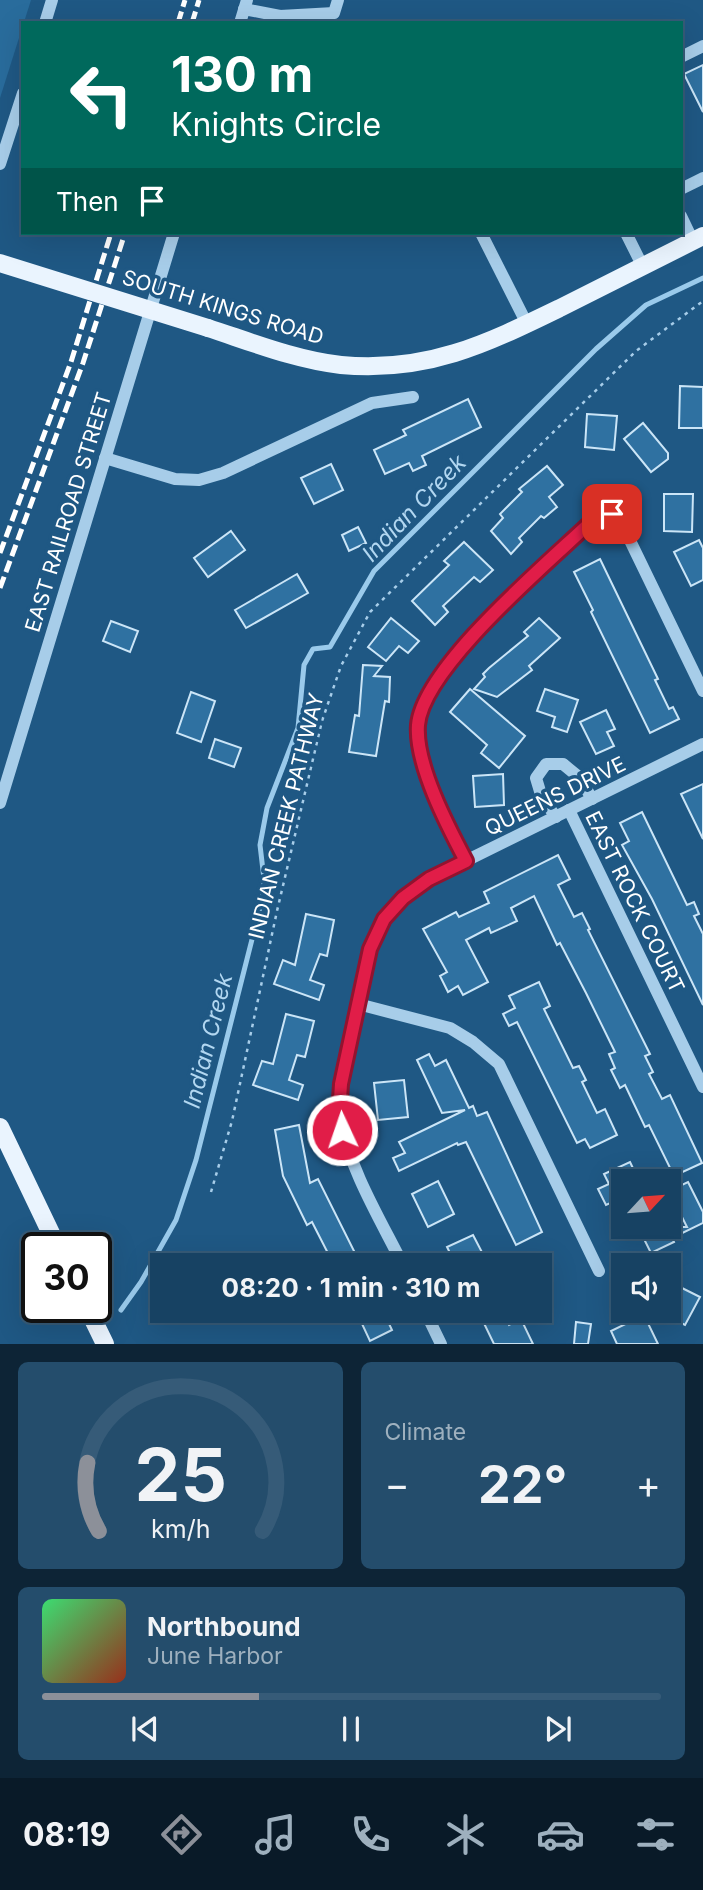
<!DOCTYPE html>
<html lang="en">
<head>
<meta charset="utf-8">
<style>
  :root { --surface:#174263; --page:#244d6c; --text:#f1f3f6; --muted:#9eb0be; --line:#365b78; --accent:#8c9099 }
  body { margin:0; font-family:Inter,sans-serif; background:var(--page); color:var(--text); height:100vh; display:flex; flex-direction:column; font-size:26px; white-space:nowrap }
  * { box-sizing:border-box; margin:0 }
  p { font-size:23px; color:var(--muted) }
  .icon { flex:none; width:38px; height:38px; fill:none; stroke:currentColor; stroke-width:2; stroke-linecap:round; stroke-linejoin:round }
  .map { position:relative; height:1344px; overflow:hidden }
  .sheet { display:flex; flex-direction:column; gap:18px; padding:18px; background:#0d2436; flex:1 }
  .sheet>* { flex:none }
  .banner { position:absolute; left:21px; top:21px; width:662px; height:214px; border-radius:0px; box-shadow:0 7px 28px #0002,0 0 0 2px var(--line); background:#00695c; color:#fff; overflow:hidden }
  .needle { width:46px; rotate:64deg }
  .tools { position:absolute; left:611px; top:1169px; display:grid; gap:14px }
  .tools a { display:grid; place-items:center; width:70px; height:70px; border-radius:0px; background:var(--surface); box-shadow:0 7px 28px #0002,0 0 0 2px var(--line); font-size:35px }
  .speed { position:absolute; left:21px; top:1232px; display:flex; gap:14px; font-size:35px; font-weight:700; text-align:center }
  .speed>* { display:grid; place-content:center; width:91px; height:91px; border-radius:50%; background:var(--surface); box-shadow:0 7px 28px #0002,0 0 0 2px var(--line); line-height:1 }
  .speed .limit { border:4px solid #111; border-radius:10px; background:#fff; color:#111 }
  .pin { position:absolute; display:grid; place-items:center; width:60px; height:60px; color:#fff; margin:-30px; border-radius:14px; box-shadow:0 4px 10px #0006 }
  .me { position:absolute; width:77px; margin:-38px; rotate:357deg; stroke-linejoin:round; filter:drop-shadow(0 0 5px #0008) }
  .turn { display:flex; align-items:center; gap:24px; height:147px; padding:0 35px; font-size:32px }
  .turn .icon { width:91px; height:91px; stroke-width:2.5 }
  .turn b { display:block; font-size:49px; line-height:60px }
  .then { display:flex; align-items:center; height:66px; padding:0 35px; background:#0003; gap:14px; font-size:26px }
  .big { font-size:52px; font-weight:700; line-height:1.1 }
  .sheet .card { flex:1; display:flex; flex-direction:column; justify-content:center; gap:10px; min-width:0; padding:0 24px; border-radius:10px; background:var(--page) }
  .sheet .dial { align-items:center; gap:0 }
  .dial svg { height:182px; overflow:visible; fill:none; stroke:var(--line); stroke-width:7; stroke-linecap:round; text-anchor:middle }
  .dial text { fill:var(--text); stroke:none }
  .song { display:flex; align-items:center; gap:21px }
  .cover { width:84px; height:84px; border-radius:10px; background:linear-gradient(135deg,hsl(140 70% 55%),hsl(10 70% 35%)) }
  .played { height:7px; border-radius:4px; background:linear-gradient(90deg,var(--accent) 35%,var(--line) 35%) }
  .keys { display:flex; justify-content:space-around; direction:ltr }
  .heat { display:flex; justify-content:space-between; align-items:center; font-size:38px; direction:ltr }
  .sheet .tiles { flex:1; display:grid; gap:18px; grid-template-columns:1fr 1fr }
  .card:last-child { grid-column:span 2 }
  .trip { position:absolute; left:150px; top:1253px; width:402px; height:70px; border-radius:0px; background:var(--surface); box-shadow:0 7px 28px #0002,0 0 0 2px var(--line); font-weight:700; line-height:70px; text-align:center }
  .menu { display:flex; height:112px; justify-content:space-around; align-items:center; background:#091a28; color:var(--muted) }
  .menu .icon { width:49px; height:49px }
  .menu .on { color:var(--accent) }
  .menu b { font-size:32px; color:var(--text) }
  .map>svg:first-child { display:block }
  .green { fill:#296c9c }
  .lines { fill:none; stroke-linecap:round; stroke-linejoin:round }
  .stream { stroke:#9acaeb; stroke-width:5 }
  .building { fill:#2f71a1; stroke:#cbe5f7; stroke-width:2 }
  .path { stroke:#a7cde9; stroke-width:2.5; stroke-dasharray:3.5 5; stroke-linecap:butt }
  .minor { stroke:#a7cde9; stroke-width:12 }
  .major { stroke:#eaf4fe; stroke-width:18 }
  .rail { stroke:#fff; stroke-width:5; stroke-dasharray:12 5; stroke-linecap:butt }
  .major-bridge { stroke:#eaf4fe; stroke-width:18 }
  .route-casing { stroke:#92132f; stroke-width:18 }
  .route { stroke:#e11d48; stroke-width:12 }
  .labels { text-anchor:middle; dominant-baseline:central; stroke-width:7; stroke-linejoin:round; paint-order:stroke }
  .street-label { font-size:21px; fill:#fff; stroke:#1f5884 }
  .water-label { font-size:23px; font-style:italic; fill:#b2d7f1; stroke:#1f5884 }
</style>
</head>
<body>
<div class="map">
<svg width="703" height="1344" viewBox="0 0 703 1344">
  <rect width="100%" height="100%" fill="#1f5884"/>
  <polygon class="green" points="0,0 31,0 0,98"/>
  <g class="lines">
    <polyline class="stream" points="121,1310 141,1282 176,1220 196,1160 262,900 264,879 260,845 267,808 298,728 304,665 313,649 330,647 374,571 596,349 646,305 703,278"/>
  </g>
  <g class="building">
    <polygon points="703,65 703,112 684,74"/>
    <polygon points="680,386 703,387 703,428 679,428"/>
    <polygon points="468,399 481,427 422,456 426,465 413,471 409,463 385,474 374,450 406,435 403,430"/>
    <polygon points="587,414 617,416 614,450 585,447"/>
    <polygon points="643,423 668,453 668,459 651,472 624,439"/>
    <polygon points="331,464 343,490 314,504 301,478"/>
    <polygon points="547,466 563,485 549,497 557,507 544,518 541,516 519,538 522,542 511,554 491,531 503,518 500,514 522,492 519,489"/>
    <polygon points="664,494 693,494 692,532 664,531"/>
    <polygon points="358,527 366,543 349,551 342,535"/>
    <polygon points="231,531 245,550 208,577 194,558"/>
    <polygon points="699,540 703,548 703,580 691,586 674,552"/>
    <polygon points="464,542 493,570 480,582 474,577 443,606 448,612 435,625 412,601 449,565 444,561"/>
    <polygon points="600,559 658,679 655,680 669,709 673,707 679,719 650,733 591,612 593,610 574,572"/>
    <polygon points="297,574 308,593 246,628 235,610"/>
    <polygon points="391,618 419,641 408,653 399,646 386,661 368,647"/>
    <polygon points="539,618 560,638 529,666 532,670 497,697 474,689 485,677 483,674 489,668 528,636 524,632"/>
    <polygon points="111,621 138,631 130,652 103,641"/>
    <polygon points="363,665 382,666 374,676 390,677 389,702 385,701 376,756 349,752 355,715 359,716"/>
    <polygon points="470,689 525,736 499,768 481,753 487,745 450,712"/>
    <polygon points="545,689 578,700 567,732 552,727 555,717 537,711"/>
    <polygon points="191,692 215,701 201,742 177,733"/>
    <polygon points="606,710 615,729 607,732 614,746 596,754 580,722"/>
    <polygon points="215,739 241,748 234,767 209,758"/>
    <polygon points="503,774 504,805 475,807 473,776"/>
    <polygon points="703,784 703,839 681,794"/>
    <polygon points="642,812 687,905 694,902 699,914 694,916 703,934 703,1005 652,899 622,845 629,841 620,823"/>
    <polygon points="558,855 570,879 558,885 574,917 582,913 590,929 588,930 650,1054 645,1056 653,1072 649,1074 662,1099 670,1095 702,1163 674,1176 649,1125 645,1127 625,1085 620,1088 611,1070 615,1068 609,1054 615,1052 586,993 560,943 557,945 534,896 511,908 517,921 491,933 489,928 466,940 488,982 463,995 458,986 448,992 440,976 447,972 423,929 456,912 459,917 489,903 484,892"/>
    <polygon points="306,914 334,920 327,956 320,954 310,980 324,985 319,1000 274,984 283,960 295,965"/>
    <polygon points="539,982 550,1006 544,1009 573,1068 579,1066 586,1080 582,1082 597,1113 605,1109 617,1135 590,1148 585,1139 577,1143 517,1022 509,1026 503,1014 515,1008 509,996"/>
    <polygon points="286,1014 314,1021 305,1057 297,1055 289,1080 303,1085 298,1100 253,1085 262,1061 273,1064"/>
    <polygon points="429,1054 435,1066 446,1060 469,1108 473,1106 477,1116 487,1112 542,1232 516,1245 466,1142 458,1145 457,1143 399,1171 393,1158 405,1153 399,1142 465,1110 442,1113 417,1060"/>
    <polygon points="404,1080 408,1117 378,1120 374,1083"/>
    <polygon points="299,1125 310,1183 318,1179 361,1265 334,1265 312,1222 307,1225 283,1176 275,1130"/>
    <polygon points="630,1162 639,1181 623,1181 623,1213 617,1200 606,1205 598,1189 609,1184 604,1174"/>
    <polygon points="438,1181 454,1214 428,1227 412,1194"/>
    <polygon points="688,1182 703,1212 703,1223 672,1238 674,1242 651,1253 638,1227 687,1227 669,1191"/>
    <polygon points="473,1235 486,1260 475,1265 456,1265 447,1247"/>
    <polygon points="668,1281 700,1297 685,1325 663,1314 664,1311 668,1311"/>
    <polygon points="356,1311 383,1311 392,1330 370,1341"/>
    <polygon points="478,1311 502,1311 509,1325 521,1319 533,1344 494,1344"/>
    <polygon points="644,1315 658,1344 617,1344 611,1331"/>
    <polygon points="576,1322 591,1324 588,1344 574,1344"/>
  </g>
  <g class="lines">
    <polyline class="path" points="211,1192 232,1121 277,911 322,721 341,666 370,612 636,351 703,301"/>
    <g class="minor">
      <polyline points="244,9 280,16 334,13 338,0"/>
      <polyline points="45,23 52,0"/>
      <polyline points="240,23 247,0"/>
      <polyline points="681,57 703,46"/>
      <polyline points="0,164 23,93"/>
      <polyline points="681,189 703,178"/>
      <polyline points="681,216 693,241"/>
      <polyline points="481,233 527,324"/>
      <polyline points="626,233 643,267"/>
      <polyline points="105,458 175,479 199,480 223,473 372,403 413,397"/>
      <polyline points="612,514 619,491"/>
      <polyline points="0,803 174,233"/>
      <polyline points="569,810 703,1087"/>
      <polyline points="556,817 542,798 536,778 546,764 563,764 580,778 592,799"/>
      <path d="M 466,861 C 448,827 415,764 418,726 C 422,668 550,562 593,520 L 612,514 L 622,524 L 703,691"/>
      <polyline points="358,1004 450,1028 473,1042 499,1064 599,1271"/>
      <path d="M 403,1265 C 380,1219 350,1170 340,1119 C 335,1090 368,941 385,918 C 397,902 413,891 429,879 L 703,744"/>
      <polyline points="425,1311 441,1344"/>
    </g>
    <g class="major">
      <path d="M 208,328 C 251,342 296,360 341,365 C 427,373 486,344 560,308 C 608,284 655,260 703,236"/>
      <polyline points="0,1127 58,1248"/>
      <polyline points="87,1307 105,1344"/>
    </g>
    <g class="rail">
      <polyline points="178,23 185,0"/>
      <polyline points="192,23 199,0"/>
      <polyline points="0,553 71,362 111,233"/>
      <polyline points="0,588 83,363 125,233"/>
    </g>
    <polyline class="major-bridge" points="0,263 208,328"/>
  </g>
  <g class="lines">
    <g class="route-casing">
      <path id="route" d="M 342,1130 L 339,1115 L 341,1084 L 370,949 L 384,919 L 403,898 L 429,879 L 466,861 C 448,827 415,764 418,725 C 423,667 549,562 593,520 L 612,514"/>
    </g>
    <use href="#route" class="route"/>
  </g>
  <g class="labels">
    <g class="street-label">
      <text transform="translate(223 307) rotate(17)">SOUTH KINGS ROAD</text>
      <text transform="translate(68 512) rotate(-73)">EAST RAILROAD STREET</text>
      <text transform="translate(555 796) rotate(-26)">QUEENS DRIVE</text>
      <text transform="translate(286 816) rotate(-76)">INDIAN CREEK PATHWAY</text>
      <text transform="translate(635 902) rotate(64)">EAST ROCK COURT</text>
    </g>
    <g class="water-label">
      <text transform="translate(414 508) rotate(-46)">Indian Creek</text>
      <text transform="translate(208 1041) rotate(-76)">Indian Creek</text>
    </g>
  </g>
</svg>
<div class="tools">
<a><svg class="needle" viewBox="-14 -14 28 28"><path d="M0-13l5 13h-10z" fill="#e53935"/><path d="M0 13l5-13h-10z" fill="#9eb0be"/></svg></a>
<a><svg class="icon" aria-label="sound" viewBox="0 0 24 24"><path d="M4 9h4l5-4v14l-5-4H4zM17 9q2 3 0 6"/></svg></a>
</div>
<div class="speed"><div class="limit">30</div></div>
<div class="pin" style="left:612px;top:514px;background:#d93025"><svg class="icon" aria-label="arrive" viewBox="0 0 24 24"><path d="M6 21V4h12l-3 4 3 4H6"/></svg></div>
<svg class="me" style="left:342px;top:1130px" viewBox="-20 -20 40 40"><circle r="17" fill="#e11d48" stroke="#fff" stroke-width="3"/><path d="M0-11L8 9 0 5-8 9z" fill="#fff"/></svg>
<div class="trip">08:20 · 1 min · 310 m</div>
<div class="banner">
<div class="turn"><svg class="icon" aria-label="left" viewBox="0 0 24 24"><path d="M17 20v-9H6M10 6l-5 5 5 5"/></svg><div><b>130 m</b>Knights Circle</div></div>
<div class="then">Then<svg class="icon" aria-label="arrive" viewBox="0 0 24 24"><path d="M6 21V4h12l-3 4 3 4H6"/></svg></div>
</div>
</div>
<section class="sheet">
<div class="tiles">
<div class="card dial"><svg viewBox="0 0 100 80">
<path d="M14 69A42 42 0 1 1 86 69"/>
<path d="M14 69A42 42 0 0 1 9 39" stroke="#8c9099"/>
<text x="50" y="56" font-size="32" font-weight="700">25</text>
<text x="50" y="72" font-size="11">km/h</text>
</svg></div>
<div class="card"><p>Climate</p>
<div class="heat"><a>−</a><b class="big">22°</b><a>+</a></div>
</div>
<div class="card">
<div class="song"><i class="cover"></i><div><b>Northbound</b><p>June Harbor</p></div></div>
<div class="played"></div>
<div class="keys"><svg class="icon" aria-label="previous" viewBox="0 0 24 24"><path d="M18 5L8 12l10 7zM5 5v14"/></svg><svg class="icon" aria-label="pause" viewBox="0 0 24 24"><path d="M8 5v14M16 5v14"/></svg><svg class="icon" aria-label="next" viewBox="0 0 24 24"><path d="M6 5l10 7-10 7zM19 5v14"/></svg></div>
</div>
</div>
</section>
<nav class="menu">
<b>08:19</b>
<svg class="icon on" aria-label="directions" viewBox="0 0 24 24"><path d="M12 3l9 9-9 9-9-9zM9 14v-3h6M13 9l2 2-2 2"/></svg>
<svg class="icon" aria-label="music" viewBox="0 0 24 24"><path d="M9 18V5l10-2v13"/><circle cx="6" cy="18" r="3"/><circle cx="16" cy="16" r="3"/></svg>
<svg class="icon" aria-label="phone" viewBox="0 0 24 24"><path d="M5 4h4l2 5-3 2q2 4 5 5l2-3 5 2v4C11 20 4 13 5 4z"/></svg>
<svg class="icon" aria-label="climate" viewBox="0 0 24 24"><path d="M12 3v18M4 7l16 10M4 17L20 7"/></svg>
<svg class="icon" aria-label="car" viewBox="0 0 24 24"><path d="M5 17H2v-5l4-1 3-4h7l3 4 3 1v5h-3M9 17h6M6 11h13"/><circle cx="7" cy="17" r="2"/><circle cx="17" cy="17" r="2"/></svg>
<svg class="icon" aria-label="filters" viewBox="0 0 24 24"><path d="M4 7h16M4 17h16"/><circle cx="9" cy="7" r="2"/><circle cx="15" cy="17" r="2"/></svg>
</nav>
</body>
</html>
